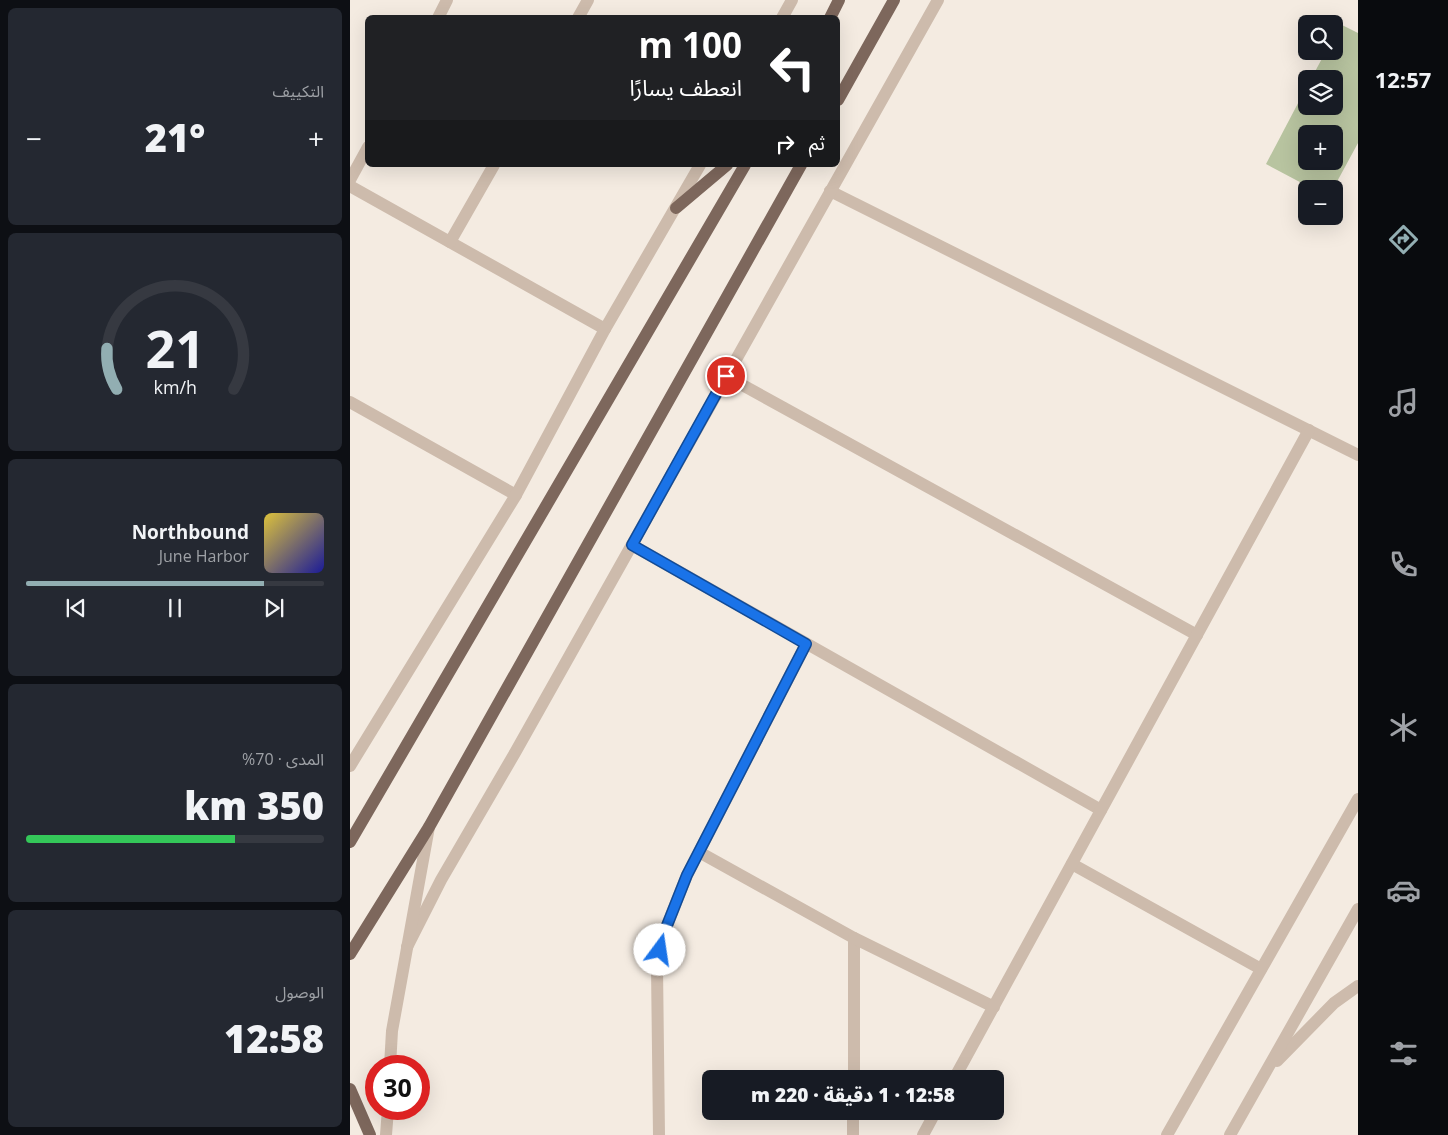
<!DOCTYPE html>
<html lang="ar">
<head>
<meta charset="utf-8">
<style>
  :root { --surface:#171b24; --page:#242831; --text:#f1f3f6; --muted:#9ea1a6; --line:#363941; --accent:#92aeb2 }
  body { margin:0; font-family:"Open Sans","Noto Sans Arabic",sans-serif; background:var(--page); color:var(--text); direction:rtl; height:100vh; display:flex; flex-direction:column; font-size:19px; white-space:nowrap }
  * { box-sizing:border-box; margin:0 }
  p { font-size:16px; color:var(--muted) }
  .icon { flex:none; width:28px; height:28px; fill:none; stroke:currentColor; stroke-width:2; stroke-linecap:round; stroke-linejoin:round }
  .map { position:relative; flex:1; overflow:hidden; direction:ltr }
  .details { display:flex; flex-direction:column; gap:8px; padding:8px; background:#0d0f14; width:350px }
  .details>* { flex:none }
  .banner { position:absolute; left:15px; top:15px; width:475px; height:152px; border-radius:8px; box-shadow:0 5px 20px #0002; direction:rtl; background:#202124; color:#fff; overflow:hidden }
  .buttons { position:absolute; left:948px; top:15px; display:grid; gap:10px }
  .buttons a { display:grid; place-items:center; width:45px; height:45px; border-radius:8px; background:var(--surface); box-shadow:0 5px 20px #0002; font-size:25px }
  .speed { position:absolute; left:15px; top:1055px; display:flex; gap:10px; font-size:25px; font-weight:700; text-align:center }
  .speed>* { display:grid; place-content:center; width:65px; height:65px; border-radius:50%; background:var(--surface); box-shadow:0 5px 20px #0002; line-height:1 }
  .speed .limit { border:8px solid #d22; background:#fff; color:#111 }
  .pin { position:absolute; display:grid; place-items:center; width:42px; height:42px; color:#fff; margin:-21px; border:2px solid #fff; border-radius:50%; box-shadow:0 1px 5px #0007 }
  .me { position:absolute; width:55px; margin:-28px; rotate:14deg; stroke-linejoin:round; filter:drop-shadow(0 0 4px #0008) }
  .turn { display:flex; align-items:center; gap:18px; height:105px; padding:0 15px; font-size:22px }
  .turn .icon { width:65px; height:65px; stroke-width:2.5 }
  .turn b { display:block; font-size:35px; line-height:42px }
  .then { display:flex; align-items:center; height:48px; padding:0 15px; background:#0003; gap:10px; font-size:19px }
  .big { font-size:38px; font-weight:800; line-height:1.1 }
  .details .widget { flex:1; display:flex; flex-direction:column; justify-content:center; gap:8px; min-width:0; padding:0 18px; border-radius:8px; background:var(--page) }
  .details .dial { align-items:center; gap:0 }
  .dial svg { height:130px; overflow:visible; fill:none; stroke:var(--line); stroke-width:7; stroke-linecap:round; text-anchor:middle }
  .dial text { fill:var(--text); stroke:none }
  .song { display:flex; align-items:center; gap:15px }
  .cover { width:60px; height:60px; border-radius:8px; background:linear-gradient(135deg,hsl(50 70% 55%),hsl(240 70% 35%)) }
  .played { height:5px; border-radius:2px; background:linear-gradient(90deg,var(--accent) 80%,var(--line) 80%) }
  .keys { display:flex; justify-content:space-around; direction:ltr }
  .heat { display:flex; justify-content:space-between; align-items:center; font-size:28px; direction:ltr }
  .charge { height:8px; border-radius:4px; background:linear-gradient(90deg,#34c759 70%,var(--line) 0) }
  .trip { position:absolute; left:352px; top:1070px; width:302px; height:50px; border-radius:8px; background:var(--surface); box-shadow:0 5px 20px #0002; font-weight:800; line-height:50px; text-align:center; direction:rtl }
  main { display:flex; flex:1; min-height:0 }
  .menu { display:flex; flex-direction:column; width:90px; justify-content:space-around; align-items:center; background:#090b0e; color:var(--muted) }
  .menu .icon { width:35px; height:35px }
  .menu .active { color:var(--accent) }
  .menu b { font-size:22px; color:var(--text) }
  .map>svg:first-child { display:block }
  .green { fill:#b8c4a0; fill-rule:evenodd }
  .lines { fill:none; stroke-linecap:round; stroke-linejoin:round }
  .minor { stroke:#cdbbac; stroke-width:12 }
  .major { stroke:#7d675c; stroke-width:12 }
  .route-casing { stroke:#114b97; stroke-width:12 }
  .route { stroke:#1a73e8; stroke-width:9 }
</style>
</head>
<body>
<main>
<nav class="menu">
<b>12:57</b>
<svg class="icon active" aria-label="directions" viewBox="0 0 24 24"><path d="M12 3l9 9-9 9-9-9zM9 14v-3h6M13 9l2 2-2 2"/></svg>
<svg class="icon" aria-label="music" viewBox="0 0 24 24"><path d="M9 18V5l10-2v13"/><circle cx="6" cy="18" r="3"/><circle cx="16" cy="16" r="3"/></svg>
<svg class="icon" aria-label="phone" viewBox="0 0 24 24"><path d="M5 4h4l2 5-3 2q2 4 5 5l2-3 5 2v4C11 20 4 13 5 4z"/></svg>
<svg class="icon" aria-label="climate" viewBox="0 0 24 24"><path d="M12 3v18M4 7l16 10M4 17L20 7"/></svg>
<svg class="icon" aria-label="car" viewBox="0 0 24 24"><path d="M5 17H2v-5l4-1 3-4h7l3 4 3 1v5h-3M9 17h6M6 11h13"/><circle cx="7" cy="17" r="2"/><circle cx="17" cy="17" r="2"/></svg>
<svg class="icon" aria-label="filters" viewBox="0 0 24 24"><path d="M4 7h16M4 17h16"/><circle cx="9" cy="7" r="2"/><circle cx="15" cy="17" r="2"/></svg>
</nav>
<div class="map">
<svg width="1008" height="1135" viewBox="0 0 1008 1135">
  <rect width="100%" height="100%" fill="#f4ebe1"/>
  <path class="green" d="M 990,24 L 1008,33 L 1008,143 L 983,189 L 963,189 L 916,164 L 956,88 L 956,106 L 984,106 L 984,79 L 961,79 L 976,51 L 984,51 L 984,36 ZM 956,134 L 984,134 L 984,161 L 956,161 Z"/>
  <g class="lines">
    <g class="minor">
      <polyline points="88,18 97,0"/>
      <polyline points="228,18 238,0"/>
      <polyline points="432,18 442,0"/>
      <polyline points="0,180 18,147"/>
      <polyline points="0,186 255,329"/>
      <polyline points="480,191 1008,455"/>
      <polyline points="100,242 144,165"/>
      <polyline points="376,376 847,635"/>
      <polyline points="0,402 166,495"/>
      <polyline points="282,545 751,810"/>
      <polyline points="0,766 166,495 255,329 350,165"/>
      <polyline points="349,852 504,938 504,1079"/>
      <polyline points="722,864 911,969"/>
      <polyline points="504,938 644,1007"/>
      <polyline points="57,947 91,880 166,751 588,0"/>
      <polyline points="927,1061 984,1003 1008,986"/>
      <polyline points="40,1066 42,1031 79,827"/>
      <polyline points="604,1079 959,430"/>
      <polyline points="36,1135 38,1109"/>
      <polyline points="309,1135 307,967 314,933 337,875 456,644"/>
      <polyline points="503,1135 503,1111"/>
      <polyline points="573,1135 586,1111"/>
      <polyline points="817,1135 1008,799"/>
      <polyline points="880,1135 1008,909"/>
    </g>
    <g class="major">
      <polyline points="480,18 489,0"/>
      <polyline points="488,100 544,0"/>
      <polyline points="326,208 377,165"/>
      <polyline points="0,842 395,165"/>
      <polyline points="0,954 79,827 451,165"/>
      <polyline points="0,1089 20,1135"/>
    </g>
  </g>
  <g class="lines">
    <g class="route-casing">
      <polyline id="route" points="310,950 314,933 337,875 456,644 282,545 376,376"/>
    </g>
    <use href="#route" class="route"/>
  </g>
</svg>
<div class="buttons">
<a><svg class="icon" aria-label="search" viewBox="0 0 24 24"><circle cx="10" cy="10" r="6"/><path d="M15 15l6 6"/></svg></a>
<a><svg class="icon" aria-label="layers" viewBox="0 0 24 24"><path d="M12 4l9 5-9 5-9-5zM3 14l9 5 9-5"/></svg></a>
<a>+</a>
<a>−</a>
</div>
<div class="speed"><div class="limit">30</div></div>
<div class="pin" style="left:376px;top:376px;background:#d93025"><svg class="icon" aria-label="arrive" viewBox="0 0 24 24"><path d="M6 21V4h12l-3 4 3 4H6"/></svg></div>
<svg class="me" style="left:310px;top:950px" viewBox="-20 -20 40 40"><circle r="19" fill="#fff"/><path d="M0-13L10 11 0 6-10 11z" fill="#1a73e8"/></svg>
<div class="trip">12:58 · 1 دقيقة · 220 m</div>
<div class="banner">
<div class="turn"><svg class="icon" aria-label="left" viewBox="0 0 24 24"><path d="M17 20v-9H6M10 6l-5 5 5 5"/></svg><div><b>100 m</b>انعطف يسارًا</div></div>
<div class="then">ثم<svg class="icon" aria-label="right" viewBox="0 0 24 24"><path d="M7 20v-9h11M14 6l5 5-5 5"/></svg></div>
</div>
</div>
<section class="details">
<div class="widget"><p>التكييف</p>
<div class="heat"><a>−</a><b class="big">21°</b><a>+</a></div>
</div>
<div class="widget dial"><svg viewBox="0 0 100 80">
<path d="M14 69A42 42 0 1 1 86 69"/>
<path d="M14 69A42 42 0 0 1 8 44" stroke="#92aeb2"/>
<text x="50" y="56" font-size="32" font-weight="700">21</text>
<text x="50" y="72" font-size="11">km/h</text>
</svg></div>
<div class="widget">
<div class="song"><i class="cover"></i><div><b>Northbound</b><p>June Harbor</p></div></div>
<div class="played"></div>
<div class="keys"><svg class="icon" aria-label="previous" viewBox="0 0 24 24"><path d="M18 5L8 12l10 7zM5 5v14"/></svg><svg class="icon" aria-label="pause" viewBox="0 0 24 24"><path d="M8 5v14M16 5v14"/></svg><svg class="icon" aria-label="next" viewBox="0 0 24 24"><path d="M6 5l10 7-10 7zM19 5v14"/></svg></div>
</div>
<div class="widget"><p>المدى · 70%</p><b class="big">350 km</b><div class="charge"></div></div>
<div class="widget"><p>الوصول</p><b class="big">12:58</b></div>
</section>
</main>
</body>
</html>
